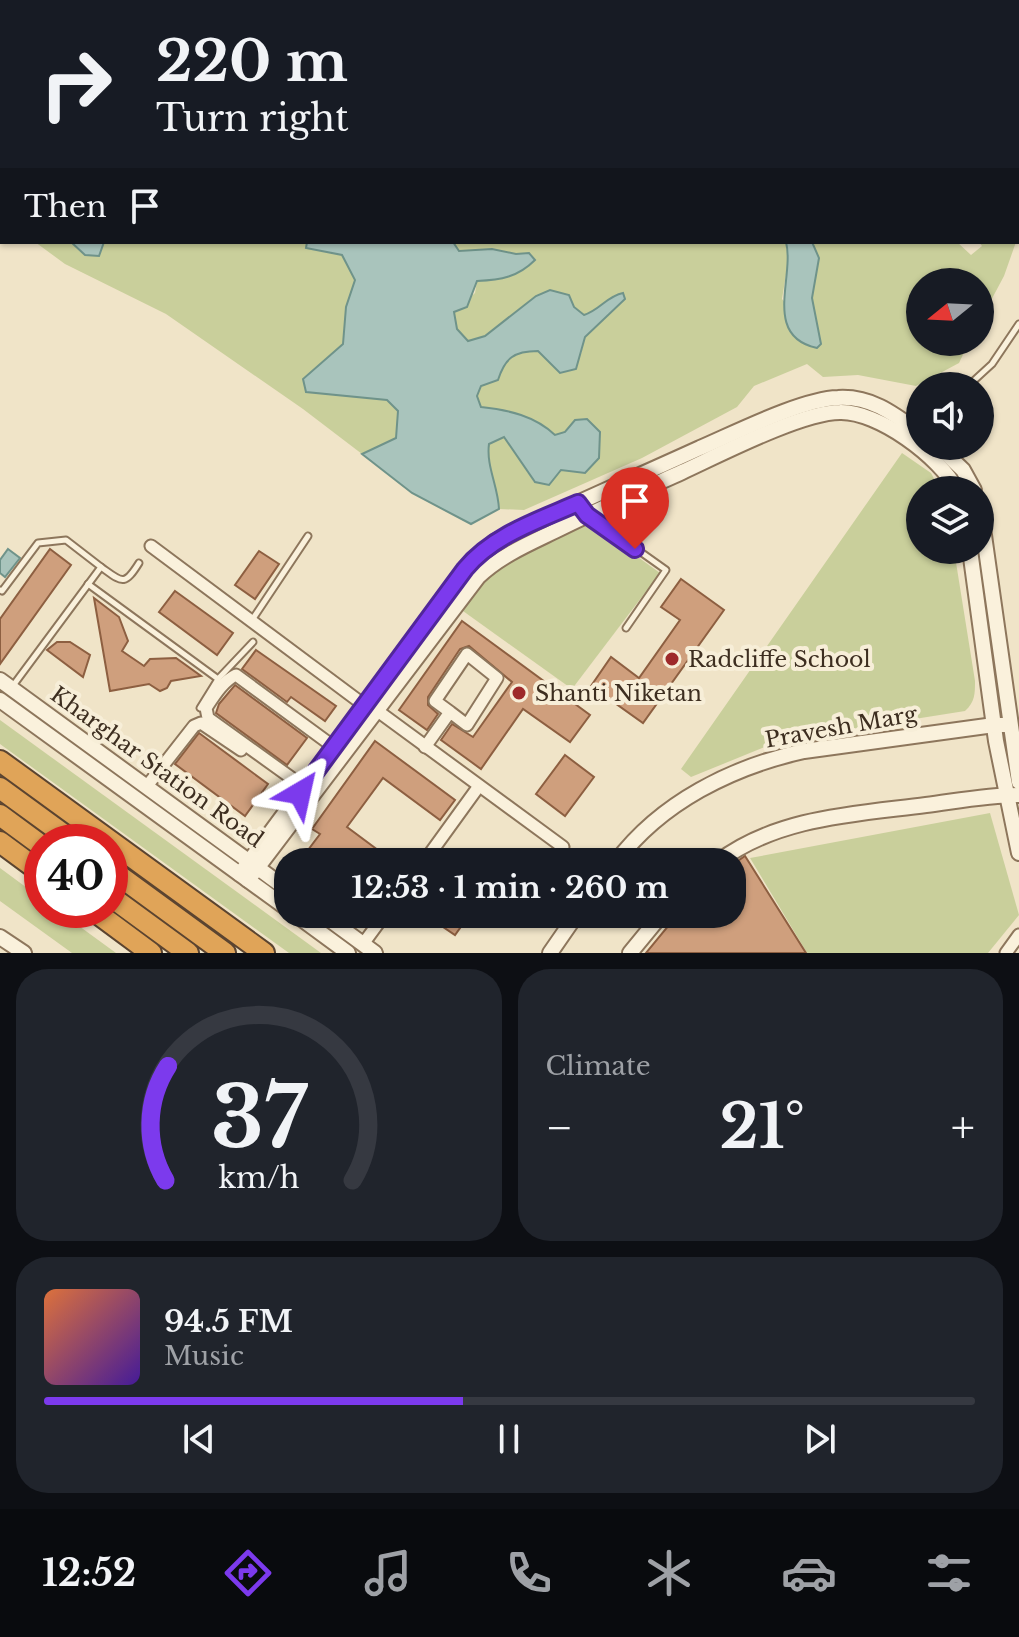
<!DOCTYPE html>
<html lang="en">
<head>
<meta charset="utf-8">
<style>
  :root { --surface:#171b24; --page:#20242c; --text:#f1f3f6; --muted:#9ea1a6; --line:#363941; --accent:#7c3aed }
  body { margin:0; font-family:"Libre Baskerville",serif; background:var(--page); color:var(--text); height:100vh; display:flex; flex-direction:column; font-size:30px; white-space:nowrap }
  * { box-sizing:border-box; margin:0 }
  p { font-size:26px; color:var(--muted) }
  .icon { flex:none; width:44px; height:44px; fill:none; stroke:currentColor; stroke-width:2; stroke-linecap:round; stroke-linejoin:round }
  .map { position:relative; height:953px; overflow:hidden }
  .sheet { display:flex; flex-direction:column; gap:16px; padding:16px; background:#0d0f14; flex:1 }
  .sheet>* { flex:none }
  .guide { position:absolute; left:0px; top:0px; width:1020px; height:244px; box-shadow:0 2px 6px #0004; background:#171b24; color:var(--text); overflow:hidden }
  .needle { width:52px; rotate:252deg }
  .tools { position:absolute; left:906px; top:268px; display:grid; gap:16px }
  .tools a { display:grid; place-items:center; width:88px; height:88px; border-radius:50%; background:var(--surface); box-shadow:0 2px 6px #0004; font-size:40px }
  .speed { position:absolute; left:24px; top:824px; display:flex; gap:16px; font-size:40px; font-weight:700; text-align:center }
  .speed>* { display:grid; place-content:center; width:104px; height:104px; border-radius:50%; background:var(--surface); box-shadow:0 2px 6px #0004; line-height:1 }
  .speed .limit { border:12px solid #d22; background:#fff; color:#111 }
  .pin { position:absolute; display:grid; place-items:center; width:68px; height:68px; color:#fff; margin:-82px -34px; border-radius:50% 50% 50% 0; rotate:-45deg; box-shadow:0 0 8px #0007 }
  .pin .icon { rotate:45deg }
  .me { position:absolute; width:88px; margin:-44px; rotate:36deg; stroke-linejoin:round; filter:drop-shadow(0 0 6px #0008) }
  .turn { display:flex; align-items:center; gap:28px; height:168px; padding:0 24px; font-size:36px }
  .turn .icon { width:104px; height:104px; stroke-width:2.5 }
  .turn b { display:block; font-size:56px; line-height:68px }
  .then { display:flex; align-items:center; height:76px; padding:0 24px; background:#0003; gap:16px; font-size:30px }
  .big { font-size:60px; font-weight:800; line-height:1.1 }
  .sheet .card { flex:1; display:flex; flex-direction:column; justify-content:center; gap:12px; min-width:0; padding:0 28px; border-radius:32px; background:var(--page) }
  .sheet .dial { align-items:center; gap:0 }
  .dial svg { height:208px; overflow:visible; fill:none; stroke:var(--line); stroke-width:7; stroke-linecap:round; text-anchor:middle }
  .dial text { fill:var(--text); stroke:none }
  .song { display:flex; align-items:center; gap:24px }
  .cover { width:96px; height:96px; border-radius:12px; background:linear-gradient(135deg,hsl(20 70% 55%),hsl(260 70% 35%)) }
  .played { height:8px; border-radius:4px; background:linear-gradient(90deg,var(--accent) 45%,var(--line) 45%) }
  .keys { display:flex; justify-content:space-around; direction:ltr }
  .heat { display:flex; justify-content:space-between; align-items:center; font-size:44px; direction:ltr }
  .sheet .tiles { flex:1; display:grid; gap:16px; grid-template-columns:1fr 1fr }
  .card:last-child { grid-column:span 2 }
  .trip { position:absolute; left:274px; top:848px; width:472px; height:80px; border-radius:32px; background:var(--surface); box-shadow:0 2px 6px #0004; font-weight:800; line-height:80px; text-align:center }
  .dock { display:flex; height:128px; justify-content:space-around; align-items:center; background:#090b0e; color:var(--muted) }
  .dock .icon { width:56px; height:56px }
  .dock .on { color:var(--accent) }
  .dock b { font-size:36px; color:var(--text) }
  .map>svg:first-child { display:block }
  .green { fill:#c9cf9b }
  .water { fill:#a9c4bc; stroke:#6f938a; stroke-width:2 }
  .building { fill:#cf9f7d; stroke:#8d5f41; stroke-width:2 }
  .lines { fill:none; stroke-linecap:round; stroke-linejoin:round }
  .service-casing { stroke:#8d765c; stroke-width:9 }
  .minor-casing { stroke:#8d765c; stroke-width:15 }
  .tertiary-casing { stroke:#8d765c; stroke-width:18 }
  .motorway-casing { stroke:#5b4430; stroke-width:24 }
  .service { stroke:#faf1dc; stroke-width:5 }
  .minor { stroke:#faf1dc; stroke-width:11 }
  .tertiary { stroke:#faf1dc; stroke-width:14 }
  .motorway { stroke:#e0a458; stroke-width:20 }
  .route-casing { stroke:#51269a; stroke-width:20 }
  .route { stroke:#7c3aed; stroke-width:14 }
  .poi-dot { fill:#9e2a2b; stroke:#f7eed8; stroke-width:3 }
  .labels { text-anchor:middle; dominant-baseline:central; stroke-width:8; stroke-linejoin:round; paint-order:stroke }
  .poi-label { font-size:22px; fill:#3d2e20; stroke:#f7eed8; text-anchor:start }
  .street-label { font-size:22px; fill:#3d2e20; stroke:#f7eed8 }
</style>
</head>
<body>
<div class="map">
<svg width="1019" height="953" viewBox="0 0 1019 953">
  <rect width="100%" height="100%" fill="#f0e4c8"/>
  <g class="green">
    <polygon points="849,0 1019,0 1018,238 1018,2"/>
    <polygon points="35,242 71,242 85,255 99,256 104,242 307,242 306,248 342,255 355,280 346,307 343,344 304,379 387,400 399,411 396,438 362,454 303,409 166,314 65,264"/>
    <path d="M 453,242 L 786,242 L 789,256 L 782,299 L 821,343 L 812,298 L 819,258 L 812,242 L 957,242 L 971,255 L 982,246 L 979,242 L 1016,242 L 1004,276 L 980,321 L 980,282 L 920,282 L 920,342 L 969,342 L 959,363 L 916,386 L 858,375 L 823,377 L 807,364 L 754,386 L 737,407 L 642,458 L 524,510 L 499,509 C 498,486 487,466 488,444 L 504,437 L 534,482 L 575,420 L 565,432 L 555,435 C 535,416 508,410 481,407 L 477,396 L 481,386 L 498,380 C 505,358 514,351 538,351 L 560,373 L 581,354 L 585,337 L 614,295 L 596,311 L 583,315 L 574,308 L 536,296 L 485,336 L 468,341 L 457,329 L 454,312 L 475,293 L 477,281 C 501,280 518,277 534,260 L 528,253 L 516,254 L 492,249 L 458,251 Z"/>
    <path d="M 902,453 L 931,473 L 940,490 L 920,490 L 920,550 L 954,550 L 975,681 C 975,694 975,702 965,711 L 782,740 L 691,777 L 681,769 Z"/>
    <polygon points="591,523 660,573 572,689 463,611 483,579 511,560"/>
    <polygon points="0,720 321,953 289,953 0,744"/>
    <polygon points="990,813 1019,915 988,953 807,953 750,858"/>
    <polygon points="0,868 42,899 42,910 57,910 116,953 72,953 0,901"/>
  </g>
  <g class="water">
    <polygon points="402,0 729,0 730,2 403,2"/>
    <polygon points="71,242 104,242 99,256 85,255"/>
    <path d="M 307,242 L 453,242 L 459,251 L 492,249 L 516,254 L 529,253 L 535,260 C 518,277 501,280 477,281 L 467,307 L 454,312 L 457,329 L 468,341 L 485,336 L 536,296 L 550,290 L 569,295 L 574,307 L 584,315 C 600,310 607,296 623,293 L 625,299 L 585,337 L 576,369 L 560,373 L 538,351 C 514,351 505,358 498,380 L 481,386 L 477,396 L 481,407 C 509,410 535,416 555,435 L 565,432 L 575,420 L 587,419 L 600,432 L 599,458 L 585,473 L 561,470 L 549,485 L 535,482 L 504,437 L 489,444 C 486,466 498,486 499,509 L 471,524 L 412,493 L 362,454 L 396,438 L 398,411 L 387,400 L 306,392 L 303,379 L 343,344 L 346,307 L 355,280 L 342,255 L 306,248 Z"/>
    <path d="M 786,242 L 812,242 L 819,258 L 812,298 L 821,344 L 817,348 C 762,336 795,277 786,242 Z"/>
    <polygon points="8,549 20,558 5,577 0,573 0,560"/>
  </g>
  <g class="building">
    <polygon points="50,549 71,565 0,664 0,619"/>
    <polygon points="259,551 279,564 255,599 235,585"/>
    <polygon points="681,579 724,610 643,723 591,686 611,657 639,678 680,620 661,607"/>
    <polygon points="175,591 233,633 217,655 159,612"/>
    <polygon points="94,598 119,617 128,641 122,651 144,666 150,659 176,658 201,676 171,681 167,688 160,691 149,684 110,691"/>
    <polygon points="462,621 590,715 570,742 523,709 481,769 441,740 452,724 473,737 512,682 469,646 460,649 428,697 428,705 438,714 427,730 399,710"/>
    <polygon points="57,642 70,642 90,655 83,677 47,650"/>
    <polygon points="256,650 336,706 325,721 291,697 287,702 242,669"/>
    <polygon points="235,685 307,738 287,765 216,713 219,704"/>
    <polygon points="199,733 268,784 245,816 175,764"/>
    <polygon points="375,741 455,800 440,820 383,778 347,827 394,862 299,862 320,834 312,829"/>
    <polygon points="565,755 594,777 565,816 536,794"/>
    <polygon points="745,856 806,953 646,953 678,914 732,914 732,865"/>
    <polygon points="424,914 454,914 465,921 455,935"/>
  </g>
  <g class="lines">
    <g class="service-casing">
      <g id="service">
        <polyline points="968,386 992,364 1019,324"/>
        <polyline points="590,516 666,570 626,628"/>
        <path d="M 101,567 C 122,582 124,587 139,563"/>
        <polyline points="88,584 218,679"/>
        <polyline points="0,590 2,591 38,543 66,540 101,567 12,687"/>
        <polyline points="252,620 308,536"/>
        <polyline points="200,708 218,679 253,642"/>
      </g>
    </g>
    <g class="minor-casing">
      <g id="minor">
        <polyline points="151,546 364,705 375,709 563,847"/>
        <polyline points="425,747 450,712 467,725 497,678 467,654 435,701 450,712"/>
        <polyline points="147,786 194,726 201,723 241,750"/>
        <path d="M 304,787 L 208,718 L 206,708 C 214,696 223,681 236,675 L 334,747"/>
        <polyline points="424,862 479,786"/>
        <polyline points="491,862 496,858 504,862"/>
        <polyline points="363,944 385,914"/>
        <polyline points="1006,953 1019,935"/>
      </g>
    </g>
    <g class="tertiary-casing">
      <g id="tertiary">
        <polyline points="938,446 963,470 974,490"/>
        <polyline points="980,507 1019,782"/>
        <polyline points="970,550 996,741 1019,853"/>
        <polyline points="0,680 288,890"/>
        <polyline points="0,700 288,909"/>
        <path d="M 616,862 C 661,802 732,767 804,751 L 994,725 L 1010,725"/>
        <path d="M 718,862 C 777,817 856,814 926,805 C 957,801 988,795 1019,795"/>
        <path d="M 240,874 L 465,569 L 494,542 C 562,509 632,479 700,448 C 735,433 802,399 838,398 C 871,396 894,414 920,433"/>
        <path d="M 248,880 L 478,577 C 500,556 528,544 555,531 C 597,510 640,491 682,472 C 719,455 802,412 840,412 C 878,411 940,457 957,490"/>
        <polyline points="295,914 348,953"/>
        <polyline points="322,914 375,953"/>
        <polyline points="0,937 24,953"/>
        <polyline points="550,953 577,914"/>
        <polyline points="630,953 662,914"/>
      </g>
    </g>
    <g class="motorway-casing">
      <g id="motorway">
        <polyline points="0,761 264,953"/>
        <polyline points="0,788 74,842"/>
        <polyline points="0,815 42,846"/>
        <polyline points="0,842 42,873"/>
        <polyline points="110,869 225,953"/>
        <polyline points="110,896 188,953"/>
        <polyline points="93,910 151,953"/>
      </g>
    </g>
    <use href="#service" class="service"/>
    <use href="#minor" class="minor"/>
    <use href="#tertiary" class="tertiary"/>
    <use href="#motorway" class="motorway"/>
  </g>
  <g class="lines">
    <g class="route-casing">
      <path id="route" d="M 300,793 L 465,569 C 493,535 539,520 578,503 L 587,515 L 635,549"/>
    </g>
    <use href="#route" class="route"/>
  </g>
  <g class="poi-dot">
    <circle cx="672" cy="659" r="8"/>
    <circle cx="519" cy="693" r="8"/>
  </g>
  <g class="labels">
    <g class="poi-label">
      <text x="688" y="659">Radcliffe School</text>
      <text x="535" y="693">Shanti Niketan</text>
    </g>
    <g class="street-label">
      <text transform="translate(841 727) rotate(-10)">Pravesh Marg</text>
      <text transform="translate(157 767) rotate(36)">Kharghar Station Road</text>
    </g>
  </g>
</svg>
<div class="tools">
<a><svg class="needle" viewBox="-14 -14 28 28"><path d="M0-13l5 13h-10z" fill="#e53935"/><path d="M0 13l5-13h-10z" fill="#9ea1a6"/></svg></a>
<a><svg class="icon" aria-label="sound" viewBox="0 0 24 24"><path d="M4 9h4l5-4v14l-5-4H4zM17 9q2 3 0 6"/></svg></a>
<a><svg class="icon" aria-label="layers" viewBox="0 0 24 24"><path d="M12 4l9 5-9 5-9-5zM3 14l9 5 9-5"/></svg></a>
</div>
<div class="speed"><div class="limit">40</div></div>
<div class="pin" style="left:635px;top:549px;background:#d93025"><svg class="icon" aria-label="arrive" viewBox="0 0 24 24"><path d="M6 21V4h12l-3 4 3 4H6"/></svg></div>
<svg class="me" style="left:300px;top:793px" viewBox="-20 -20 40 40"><path d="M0-17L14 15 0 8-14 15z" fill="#7c3aed" stroke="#fff" stroke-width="4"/></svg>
<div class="trip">12:53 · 1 min · 260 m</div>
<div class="guide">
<div class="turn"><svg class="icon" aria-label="right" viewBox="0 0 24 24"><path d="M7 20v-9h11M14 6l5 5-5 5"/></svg><div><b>220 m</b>Turn right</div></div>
<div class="then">Then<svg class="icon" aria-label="arrive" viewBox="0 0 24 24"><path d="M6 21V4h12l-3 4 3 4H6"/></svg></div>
</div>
</div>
<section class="sheet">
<div class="tiles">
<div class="card dial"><svg viewBox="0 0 100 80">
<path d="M14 69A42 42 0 1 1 86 69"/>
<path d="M14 69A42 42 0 0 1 15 25" stroke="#7c3aed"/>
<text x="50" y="56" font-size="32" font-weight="700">37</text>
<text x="50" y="72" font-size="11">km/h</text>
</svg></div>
<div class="card"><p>Climate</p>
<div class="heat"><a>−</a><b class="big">21°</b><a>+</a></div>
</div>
<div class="card">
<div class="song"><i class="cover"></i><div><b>94.5 FM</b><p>Music</p></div></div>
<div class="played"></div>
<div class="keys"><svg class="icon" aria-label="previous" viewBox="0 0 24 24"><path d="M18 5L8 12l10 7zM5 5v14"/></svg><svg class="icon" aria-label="pause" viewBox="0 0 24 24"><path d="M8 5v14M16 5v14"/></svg><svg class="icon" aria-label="next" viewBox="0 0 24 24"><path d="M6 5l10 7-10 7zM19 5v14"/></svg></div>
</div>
</div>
</section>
<nav class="dock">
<b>12:52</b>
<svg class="icon on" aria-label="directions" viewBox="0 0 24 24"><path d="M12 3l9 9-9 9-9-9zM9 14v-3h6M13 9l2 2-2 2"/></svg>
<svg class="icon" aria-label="music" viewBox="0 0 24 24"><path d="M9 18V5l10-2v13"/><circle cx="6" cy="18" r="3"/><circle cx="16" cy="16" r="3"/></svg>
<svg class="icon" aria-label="phone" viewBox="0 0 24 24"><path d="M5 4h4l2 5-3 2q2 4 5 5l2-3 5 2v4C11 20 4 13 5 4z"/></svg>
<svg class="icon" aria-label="climate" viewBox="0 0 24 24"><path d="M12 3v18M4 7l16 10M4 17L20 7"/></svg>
<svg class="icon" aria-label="car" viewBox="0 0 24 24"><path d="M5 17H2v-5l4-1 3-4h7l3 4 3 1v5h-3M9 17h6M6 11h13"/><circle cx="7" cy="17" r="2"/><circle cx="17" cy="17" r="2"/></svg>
<svg class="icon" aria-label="filters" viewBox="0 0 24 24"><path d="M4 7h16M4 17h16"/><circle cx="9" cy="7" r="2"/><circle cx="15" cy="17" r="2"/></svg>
</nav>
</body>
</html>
